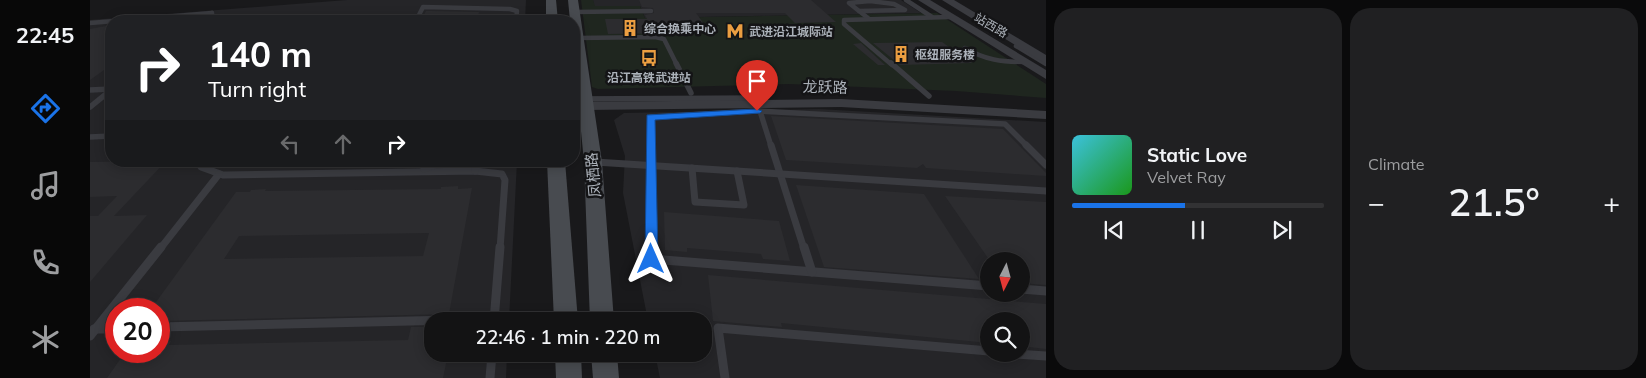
<!DOCTYPE html>
<html lang="en">
<head>
<meta charset="utf-8">
<style>
  :root { --surface:#131314; --page:#202022; --text:#f1f3f6; --muted:#9d9ea0; --line:#323234; --accent:#1a73e8 }
  body { margin:0; font-family:Mulish,"Noto Sans SC",sans-serif; background:var(--page); color:var(--text); height:100vh; display:flex; flex-direction:column; font-size:19px; white-space:nowrap }
  * { box-sizing:border-box; margin:0 }
  p { font-size:16px; color:var(--muted) }
  .icon { flex:none; width:28px; height:28px; fill:none; stroke:currentColor; stroke-width:2; stroke-linecap:round; stroke-linejoin:round }
  .map { position:relative; flex:1; overflow:hidden }
  .panel { display:flex; flex-direction:column; gap:8px; padding:8px; background:#0a0a0b; width:600px }
  .panel>* { flex:none }
  .top-card { position:absolute; left:15px; top:15px; width:475px; height:152px; border-radius:20px; box-shadow:0 2px 12px #0003,0 0 0 1px var(--line); background:#202124; color:#fff; overflow:hidden }
  .needle { width:32px; rotate:186deg }
  .fabs { position:absolute; left:890px; top:252px; display:grid; gap:10px }
  .fabs a { display:grid; place-items:center; width:50px; height:50px; border-radius:50%; background:var(--surface); box-shadow:0 2px 12px #0003,0 0 0 1px var(--line); font-size:25px }
  .speed { position:absolute; left:15px; top:298px; display:flex; gap:10px; font-size:25px; font-weight:700; text-align:center }
  .speed>* { display:grid; place-content:center; width:65px; height:65px; border-radius:50%; background:var(--surface); box-shadow:0 2px 12px #0003,0 0 0 1px var(--line); line-height:1 }
  .speed .limit { border:8px solid #d22; background:#fff; color:#111 }
  .pin { position:absolute; display:grid; place-items:center; width:42px; height:42px; color:#fff; margin:-51px -21px; border-radius:50% 50% 50% 0; rotate:-45deg; box-shadow:0 0 5px #0007 }
  .pin .icon { rotate:45deg }
  .me { position:absolute; width:55px; margin:-28px; rotate:0deg; stroke-linejoin:round; filter:drop-shadow(0 0 4px #0008) }
  .turn { display:flex; align-items:center; gap:18px; height:105px; padding:0 20px; font-size:22px }
  .turn .icon { width:65px; height:65px; stroke-width:2.5 }
  .turn b { display:block; font-size:35px; line-height:42px }
  .lanes { display:flex; align-items:center; height:48px; padding:0 20px; background:#0003; justify-content:center; gap:25px; direction:ltr }
  .lanes .off { opacity:.35 }
  .big { font-size:38px; font-weight:600; line-height:1.1 }
  .panel .widget { flex:1; display:flex; flex-direction:column; justify-content:center; gap:8px; min-width:0; padding:0 18px; border-radius:20px; background:var(--page) }
  .song { display:flex; align-items:center; gap:15px }
  .cover { width:60px; height:60px; border-radius:8px; background:linear-gradient(135deg,hsl(190 70% 55%),hsl(120 70% 35%)) }
  .played { height:5px; border-radius:2px; background:linear-gradient(90deg,var(--accent) 45%,var(--line) 45%) }
  .keys { display:flex; justify-content:space-around; direction:ltr }
  .heat { display:flex; justify-content:space-between; align-items:center; font-size:28px; direction:ltr }
  .panel .tiles { flex:1; display:grid; gap:8px; grid-template-columns:repeat(2,1fr) }
  .trip { position:absolute; left:334px; top:312px; width:288px; height:50px; border-radius:20px; background:var(--surface); box-shadow:0 2px 12px #0003,0 0 0 1px var(--line); font-weight:600; line-height:50px; text-align:center }
  main { display:flex; flex:1; min-height:0 }
  .tab-bar { display:flex; flex-direction:column; width:90px; justify-content:space-around; align-items:center; background:#080808; color:var(--muted) }
  .tab-bar .icon { width:35px; height:35px }
  .tab-bar .active { color:var(--accent) }
  .tab-bar b { font-size:22px; color:var(--text) }
  .map>svg:first-child { display:block }
  .built { fill:#252528; fill-rule:evenodd }
  .green { fill:#1f261f }
  .building { fill:#2c2c2f; fill-rule:evenodd }
  .lines { fill:none; stroke-linecap:round; stroke-linejoin:round }
  .service-far3 { stroke:#3a3b40; stroke-width:4.5 }
  .service-far2 { stroke:#3a3b40; stroke-width:5.5 }
  .service-far1 { stroke:#3a3b40; stroke-width:7 }
  .service { stroke:#3a3b40; stroke-width:9 }
  .tertiary { fill:#3a3b40; fill-rule:evenodd }
  .secondary { fill:#484b50; fill-rule:evenodd }
  .route { fill:#1a73e8; stroke:#114b97 }
  .labels { text-anchor:middle; dominant-baseline:central; stroke-width:5; stroke-linejoin:round; paint-order:stroke }
  .far-street-label { font-size:12px; fill:#acb2ba; stroke:#141416 }
  .far-poi-label { font-size:12px; font-weight:bold; fill:#acb2ba; stroke:#141416; text-anchor:start }
  .street-label { font-size:15px; fill:#acb2ba; stroke:#141416 }
</style>
</head>
<body>
<main>
<nav class="tab-bar">
<b>22:45</b>
<svg class="icon active" aria-label="directions" viewBox="0 0 24 24"><path d="M12 3l9 9-9 9-9-9zM9 14v-3h6M13 9l2 2-2 2"/></svg>
<svg class="icon" aria-label="music" viewBox="0 0 24 24"><path d="M9 18V5l10-2v13"/><circle cx="6" cy="18" r="3"/><circle cx="16" cy="16" r="3"/></svg>
<svg class="icon" aria-label="phone" viewBox="0 0 24 24"><path d="M5 4h4l2 5-3 2q2 4 5 5l2-3 5 2v4C11 20 4 13 5 4z"/></svg>
<svg class="icon" aria-label="climate" viewBox="0 0 24 24"><path d="M12 3v18M4 7l16 10M4 17L20 7"/></svg>
</nav>
<div class="map">
<svg width="956" height="378" viewBox="0 0 956 378">
  <rect width="100%" height="100%" fill="#19191b"/>
  <g class="built">
    <path d="M 257,0 L 436,0 L 435,21 L 21,21 L 21,161 L 427,161 L 419,321 L 342,321 L 342,354 L 417,354 L 416,378 L 0,378 L 0,20 ZM 26,309 L 69,309 L 69,351 L 26,351 Z"/>
    <polygon points="503,0 811,0 831,13 555,18 550,6 504,6"/>
    <path d="M 729,109 L 956,122 L 956,378 L 570,378 L 565,354 L 612,354 L 612,321 L 558,321 L 533,193 L 535,156 L 524,120 L 534,113 ZM 899,261 L 931,261 L 931,294 L 899,294 ZM 899,321 L 931,321 L 931,354 L 899,354 Z"/>
  </g>
  <polygon class="green" points="491,0 503,0 505,6 550,6 555,18 847,13 956,84 956,98 866,91 700,84 508,89 502,87"/>
  <g class="building">
    <polygon points="549,0 721,0 746,22 705,23 695,13 606,13 614,24 588,25 592,33 518,34 515,19 557,19 555,15 564,13 563,8 552,7"/>
    <polygon points="336,11 342,11 389,12 387,21 331,21"/>
    <polygon points="21,25 21,65 0,80 0,29"/>
    <polygon points="852,42 882,63 810,65 783,43"/>
    <polygon points="771,43 795,65 788,65 763,44"/>
    <polygon points="681,116 913,129 956,173 956,176 836,168 833,164 827,168 696,160"/>
    <polygon points="76,161 24,216 57,215 0,282 0,216 8,216 27,196 0,197 0,162"/>
    <polygon points="706,185 834,194 889,279 734,267"/>
    <path d="M 368,186 L 368,189 L 382,188 L 359,314 L 69,321 L 69,309 L 61,309 L 146,192 L 160,192 L 161,190 L 176,189 L 175,191 L 351,189 L 351,187 ZM 339,233 L 333,256 L 134,259 L 149,236 Z"/>
    <polygon points="855,196 956,202 956,285 931,283 931,261 900,261"/>
    <polygon points="574,212 689,221 700,261 673,259 671,254 597,248 597,252 575,250"/>
    <polygon points="618,275 956,304 956,349 931,346 931,321 899,321 899,343 691,323 692,327 623,321"/>
    <polygon points="321,327 338,327 336,336 342,336 342,354 358,354 353,378 17,378 36,351 69,351 69,342 81,341 79,345 318,340"/>
  </g>
  <g class="lines">
    <g class="service-far3">
      <polyline points="816,0 842,17"/>
      <polygon points="780,1 804,4 815,10 769,11 759,3"/>
      <polyline points="769,11 778,18"/>
      <polyline points="484,12 561,11"/>
      <polyline points="111,21 122,13"/>
      <polyline points="326,21 333,7 420,9 427,11 426,21"/>
      <polyline points="0,23 122,13"/>
      <polyline points="487,38 565,37 574,39 587,65"/>
      <polyline points="926,46 956,64"/>
      <path d="M 875,48 C 895,60 912,62 935,62"/>
      <polyline points="802,65 754,24 754,20 860,17"/>
    </g>
    <g class="service-far2">
      <polyline points="586,63 601,93"/>
      <polyline points="801,63 839,96"/>
      <polyline points="0,90 21,89"/>
      <polyline points="484,99 670,98"/>
      <polyline points="0,107 21,90"/>
      <polyline points="670,111 681,146"/>
      <polyline points="0,137 21,136"/>
      <polyline points="561,146 561,117 667,111 915,124 937,146"/>
    </g>
    <g class="service-far1">
      <polyline points="561,145 561,249"/>
      <polyline points="681,145 714,249"/>
      <polyline points="936,145 956,165"/>
      <polyline points="108,161 111,167 133,175 385,171 412,174 415,180 410,249"/>
      <polyline points="505,162 956,191"/>
      <polyline points="602,168 605,202 654,205 647,171"/>
      <polyline points="334,169 357,161"/>
      <polyline points="385,171 387,161"/>
      <polyline points="70,249 129,174"/>
    </g>
    <g class="service">
      <polyline points="561,247 561,259 899,286"/>
      <polyline points="714,247 722,272"/>
      <polyline points="931,289 956,291"/>
      <polyline points="404,321 410,247"/>
      <polyline points="69,327 404,319"/>
      <polyline points="4,329 26,329"/>
      <polyline points="0,336 71,247"/>
      <polyline points="925,354 956,356"/>
      <polyline points="400,378 402,354"/>
      <polyline points="635,378 628,328 899,351"/>
    </g>
    <g class="tertiary">
      <polygon points="828,0 840,0 956,70 956,79"/>
      <polygon points="852,0 864,0 956,55 956,64"/>
      <polygon points="484,99 495,102 751,99 956,111 956,119 751,107 495,110 484,107"/>
    </g>
    <g class="secondary">
      <polygon points="456,0 466,0 468,21 456,21"/>
      <polygon points="478,0 488,0 512,162 524,321 500,321 494,162 484,59 484,21 480,21"/>
      <polygon points="457,161 475,161 488,321 464,321"/>
      <polygon points="465,354 491,354 492,378 466,378"/>
      <polygon points="501,354 527,354 529,378 503,378"/>
    </g>
  </g>
  <polygon class="route" points="667,109 672,111 670,113 565,120 568,259 566,262 557,262 555,259 557,115"/>
  <defs>
    <g id="building-bare" transform="scale(1.35)"><path d="M-4-6H4V6H1V3H-1V6H-4ZM-2.5-4.3h1.7v1.8h-1.7ZM.8-4.3h1.7v1.8H.8ZM-2.5-1h1.7V.8h-1.7ZM.8-1h1.7V.8H.8Z" fill="#eb9e41" stroke="#141416" stroke-width="2.5" paint-order="stroke"/></g>
    <g id="metro-bare" transform="scale(1.35)"><path d="M-5.5 5V-5H-3L0 0L3-5H5.5V5H3V-.5L0 4L-3-.5V5Z" fill="#eb9e41" stroke="#141416" stroke-width="2.5" paint-order="stroke"/></g>
    <g id="bus-bare" transform="scale(1.35)"><path d="M-5-6H5V4H4V6H2V4H-2V6H-4V4H-5ZM-3.5-4V0h7V-4ZM-3.5 1.2v1.5H-2V1.2ZM2 1.2v1.5H3.5V1.2Z" fill="#eb9e41" stroke="#141416" stroke-width="2.5" paint-order="stroke"/></g>
  </defs>
  <g fill-rule="evenodd">
    <use href="#building-bare" x="540" y="28"/>
    <use href="#metro-bare" x="645" y="31"/>
    <use href="#building-bare" x="811" y="54"/>
    <use href="#bus-bare" x="559" y="58"/>
  </g>
  <g class="labels">
    <g class="far-street-label">
      <text transform="translate(901 25) rotate(30)">站西路</text>
    </g>
    <g class="far-poi-label">
      <text x="554" y="28">综合换乘中心</text>
      <text x="659" y="31">武进沿江城际站</text>
      <text x="825" y="54">枢纽服务楼</text>
      <text x="559" y="77" text-anchor="middle">沿江高铁武进站</text>
    </g>
    <g class="street-label">
      <text transform="translate(735 87) rotate(1)">龙跃路</text>
      <text transform="translate(503 175) rotate(-95)">凤栖路</text>
    </g>
  </g>
</svg>
<div class="fabs">
<a><svg class="needle" viewBox="-14 -14 28 28"><path d="M0-13l5 13h-10z" fill="#e53935"/><path d="M0 13l5-13h-10z" fill="#9d9ea0"/></svg></a>
<a><svg class="icon" aria-label="search" viewBox="0 0 24 24"><circle cx="10" cy="10" r="6"/><path d="M15 15l6 6"/></svg></a>
</div>
<div class="speed"><div class="limit">20</div></div>
<div class="pin" style="left:667px;top:111px;background:#d93025"><svg class="icon" aria-label="arrive" viewBox="0 0 24 24"><path d="M6 21V4h12l-3 4 3 4H6"/></svg></div>
<svg class="me" style="left:561px;top:259px" viewBox="-20 -20 40 40"><path d="M0-17L14 15 0 8-14 15z" fill="#1a73e8" stroke="#fff" stroke-width="4"/></svg>
<div class="trip">22:46 · 1 min · 220 m</div>
<div class="top-card">
<div class="turn"><svg class="icon" aria-label="right" viewBox="0 0 24 24"><path d="M7 20v-9h11M14 6l5 5-5 5"/></svg><div><b>140 m</b>Turn right</div></div>
<div class="lanes"><svg class="icon off" aria-label="left" viewBox="0 0 24 24"><path d="M17 20v-9H6M10 6l-5 5 5 5"/></svg><svg class="icon off" aria-label="ahead" viewBox="0 0 24 24"><path d="M12 20V5M6 11l6-6 6 6"/></svg><svg class="icon" aria-label="right" viewBox="0 0 24 24"><path d="M7 20v-9h11M14 6l5 5-5 5"/></svg></div>
</div>
</div>
<section class="panel">
<div class="tiles">
<div class="widget">
<div class="song"><i class="cover"></i><div><b>Static Love</b><p>Velvet Ray</p></div></div>
<div class="played"></div>
<div class="keys"><svg class="icon" aria-label="previous" viewBox="0 0 24 24"><path d="M18 5L8 12l10 7zM5 5v14"/></svg><svg class="icon" aria-label="pause" viewBox="0 0 24 24"><path d="M8 5v14M16 5v14"/></svg><svg class="icon" aria-label="next" viewBox="0 0 24 24"><path d="M6 5l10 7-10 7zM19 5v14"/></svg></div>
</div>
<div class="widget"><p>Climate</p>
<div class="heat"><a>−</a><b class="big">21.5°</b><a>+</a></div>
</div>
</div>
</section>
</main>
</body>
</html>
